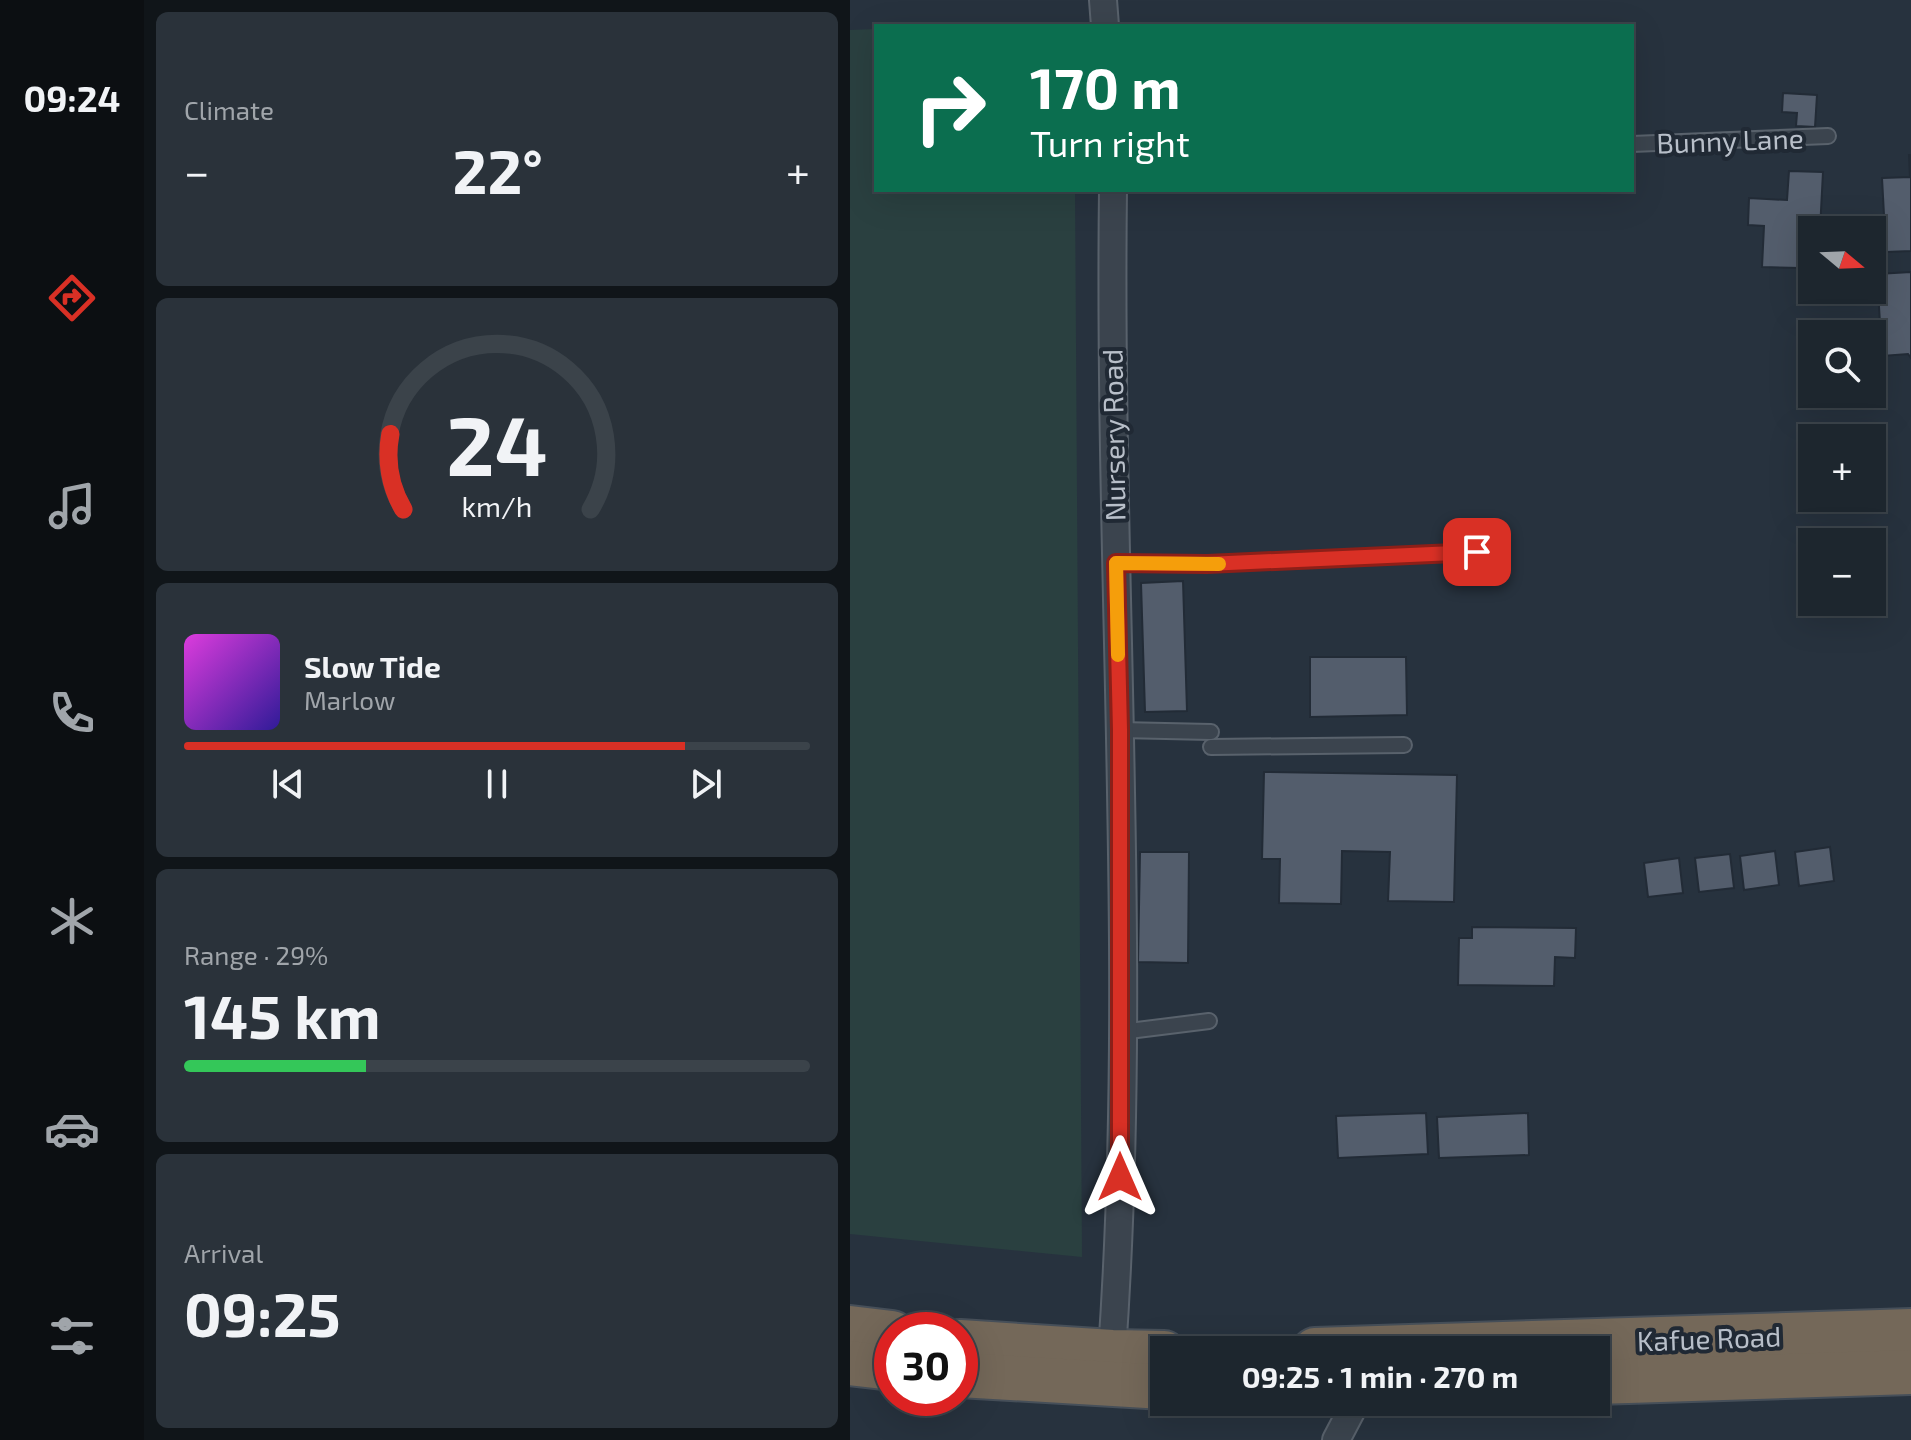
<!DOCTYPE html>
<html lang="en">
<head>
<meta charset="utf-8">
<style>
  :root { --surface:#1d262e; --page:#2a323a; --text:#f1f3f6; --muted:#a0a5aa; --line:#3b434a; --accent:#d93025 }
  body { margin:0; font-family:"Exo 2",sans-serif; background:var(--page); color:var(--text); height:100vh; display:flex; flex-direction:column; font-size:30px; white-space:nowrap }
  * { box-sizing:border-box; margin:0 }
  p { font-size:26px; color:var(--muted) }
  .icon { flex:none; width:44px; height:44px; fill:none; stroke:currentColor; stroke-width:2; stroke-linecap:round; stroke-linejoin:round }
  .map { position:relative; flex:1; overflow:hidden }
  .sheet { display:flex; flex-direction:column; gap:12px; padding:12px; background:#101519; width:706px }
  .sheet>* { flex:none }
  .banner { position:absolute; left:24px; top:24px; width:760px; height:168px; border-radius:0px; box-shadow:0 8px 32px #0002,0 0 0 2px var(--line); background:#0b6e4f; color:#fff; overflow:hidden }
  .needle { width:52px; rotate:109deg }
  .buttons { position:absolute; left:948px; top:216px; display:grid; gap:16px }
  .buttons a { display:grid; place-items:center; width:88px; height:88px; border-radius:0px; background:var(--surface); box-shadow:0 8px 32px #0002,0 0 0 2px var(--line); font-size:40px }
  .speed { position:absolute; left:24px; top:1312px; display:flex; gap:16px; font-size:40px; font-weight:700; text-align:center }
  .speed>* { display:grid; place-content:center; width:104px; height:104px; border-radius:50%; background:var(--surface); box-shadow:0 8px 32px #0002,0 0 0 2px var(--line); line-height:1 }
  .speed .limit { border:12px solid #d22; background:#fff; color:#111 }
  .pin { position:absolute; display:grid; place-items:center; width:68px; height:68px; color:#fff; margin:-34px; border-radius:16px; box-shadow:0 4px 12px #0006 }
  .me { position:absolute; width:88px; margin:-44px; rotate:0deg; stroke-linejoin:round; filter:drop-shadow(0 0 6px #0008) }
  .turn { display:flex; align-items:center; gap:28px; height:168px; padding:0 24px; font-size:36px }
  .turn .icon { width:104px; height:104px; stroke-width:2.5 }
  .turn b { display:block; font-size:56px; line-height:68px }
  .big { font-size:60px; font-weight:700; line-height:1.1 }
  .sheet .tile { flex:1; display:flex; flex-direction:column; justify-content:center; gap:12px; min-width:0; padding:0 28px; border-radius:12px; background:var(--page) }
  .sheet .dial { align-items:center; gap:0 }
  .dial svg { height:208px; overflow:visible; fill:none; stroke:var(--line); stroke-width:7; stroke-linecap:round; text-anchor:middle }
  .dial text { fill:var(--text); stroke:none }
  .song { display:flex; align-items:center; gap:24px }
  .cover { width:96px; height:96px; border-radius:12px; background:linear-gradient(135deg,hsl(300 70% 55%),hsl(250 70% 35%)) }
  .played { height:8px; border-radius:4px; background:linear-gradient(90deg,var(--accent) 80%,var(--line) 80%) }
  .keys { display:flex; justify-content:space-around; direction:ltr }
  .heat { display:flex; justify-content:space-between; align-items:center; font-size:44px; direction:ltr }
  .charge { height:12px; border-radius:6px; background:linear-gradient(90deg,#34c759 29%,var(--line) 0) }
  .trip { position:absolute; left:300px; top:1336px; width:460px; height:80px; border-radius:0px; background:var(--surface); box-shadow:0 8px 32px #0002,0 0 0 2px var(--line); font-weight:700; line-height:80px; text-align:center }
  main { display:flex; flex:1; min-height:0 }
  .tab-bar { display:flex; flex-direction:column; width:144px; justify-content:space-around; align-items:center; background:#0c0f12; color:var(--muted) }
  .tab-bar .icon { width:56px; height:56px }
  .tab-bar .on { color:var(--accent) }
  .tab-bar b { font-size:36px; color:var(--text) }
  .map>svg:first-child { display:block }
  .green { fill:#2a4040 }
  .building { fill:#535d6c; stroke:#222b36; stroke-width:2 }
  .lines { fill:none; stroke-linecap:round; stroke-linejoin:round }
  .lane-casing { stroke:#59626c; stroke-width:18 }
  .street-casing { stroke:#59626c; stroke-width:30 }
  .highway-casing { stroke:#464f59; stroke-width:48 }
  .lane { stroke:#3b444e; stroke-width:14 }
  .street { stroke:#3b444e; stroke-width:26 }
  .highway { stroke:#746859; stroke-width:44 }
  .route-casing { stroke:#8d1f18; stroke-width:20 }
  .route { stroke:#d93025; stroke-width:14 }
  .slow { stroke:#f59e0b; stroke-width:14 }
  .labels { text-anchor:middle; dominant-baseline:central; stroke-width:8; stroke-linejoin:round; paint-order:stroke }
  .street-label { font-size:28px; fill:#b8bfc9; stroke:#202934 }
</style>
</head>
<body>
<main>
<nav class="tab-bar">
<b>09:24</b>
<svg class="icon on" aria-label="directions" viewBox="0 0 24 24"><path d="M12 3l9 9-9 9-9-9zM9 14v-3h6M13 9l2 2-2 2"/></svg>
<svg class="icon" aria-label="music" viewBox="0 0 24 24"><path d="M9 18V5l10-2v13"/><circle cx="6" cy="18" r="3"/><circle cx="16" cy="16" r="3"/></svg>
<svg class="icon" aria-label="phone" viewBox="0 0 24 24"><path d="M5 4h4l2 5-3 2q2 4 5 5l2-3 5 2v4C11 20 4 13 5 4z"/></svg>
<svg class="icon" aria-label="climate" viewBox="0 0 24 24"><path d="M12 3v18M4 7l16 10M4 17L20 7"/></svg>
<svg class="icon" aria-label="car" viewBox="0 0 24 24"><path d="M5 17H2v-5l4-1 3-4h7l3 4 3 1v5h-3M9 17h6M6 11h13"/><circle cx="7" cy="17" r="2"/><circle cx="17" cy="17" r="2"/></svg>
<svg class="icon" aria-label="filters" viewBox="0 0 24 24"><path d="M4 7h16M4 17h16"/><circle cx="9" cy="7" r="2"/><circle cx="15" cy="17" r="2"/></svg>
</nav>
<section class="sheet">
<div class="tile"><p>Climate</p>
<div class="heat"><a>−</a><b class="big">22°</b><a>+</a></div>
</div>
<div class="tile dial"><svg viewBox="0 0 100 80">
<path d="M14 69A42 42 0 1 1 86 69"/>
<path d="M14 69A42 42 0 0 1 9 40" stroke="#d93025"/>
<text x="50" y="56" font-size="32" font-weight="700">24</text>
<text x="50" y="72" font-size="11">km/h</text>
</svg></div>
<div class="tile">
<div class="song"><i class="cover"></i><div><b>Slow Tide</b><p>Marlow</p></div></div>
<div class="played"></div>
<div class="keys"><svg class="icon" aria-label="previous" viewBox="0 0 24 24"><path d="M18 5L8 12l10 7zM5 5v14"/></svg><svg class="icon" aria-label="pause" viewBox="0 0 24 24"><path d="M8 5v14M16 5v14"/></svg><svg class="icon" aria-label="next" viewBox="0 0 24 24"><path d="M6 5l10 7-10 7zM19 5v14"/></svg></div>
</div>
<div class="tile"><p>Range · 29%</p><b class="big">145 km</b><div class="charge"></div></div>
<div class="tile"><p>Arrival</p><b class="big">09:25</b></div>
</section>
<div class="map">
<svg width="1061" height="1440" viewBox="0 0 1061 1440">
  <rect width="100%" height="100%" fill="#27323e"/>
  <polygon class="green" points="26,29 26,190 225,190 232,1257 0,1234 0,30"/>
  <g class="building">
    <polygon points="933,93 967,95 965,127 946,126 947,113 932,112"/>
    <polygon points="1059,155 1061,155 1061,251 1036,252 1032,178 1060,177"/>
    <polygon points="939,171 973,172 970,230 962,230 962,246 951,245 950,268 912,267 914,226 898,225 899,198 937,200"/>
    <polygon points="1061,272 1061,358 1058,354 1032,356 1027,274"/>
    <polygon points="992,425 993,438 962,438 962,451 960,429"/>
    <polygon points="333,581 337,711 295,712 291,583"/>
    <polygon points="460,657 556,657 557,715 460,717"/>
    <polygon points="414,772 607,775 604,902 538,901 540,852 492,851 491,904 429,903 430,859 412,859"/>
    <polygon points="980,847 984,881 949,886 945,852"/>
    <polygon points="925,851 929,885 894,890 890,856"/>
    <polygon points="290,852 339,852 338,963 288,962"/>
    <polygon points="880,854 884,888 849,892 845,858"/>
    <polygon points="829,858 833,893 798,897 794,863"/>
    <polygon points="622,927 726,928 725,958 705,957 704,986 608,985 609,938 622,938"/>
    <polygon points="576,1113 578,1154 488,1158 486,1116"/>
    <polygon points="678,1113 679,1155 589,1158 587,1117"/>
  </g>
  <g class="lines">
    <g class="lane-casing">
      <g id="lane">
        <polyline points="782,144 978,136"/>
        <polyline points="266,563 357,564 627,552"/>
        <polyline points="270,730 361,732"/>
        <polyline points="361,747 554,745"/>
        <polyline points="271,1032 359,1021"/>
      </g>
    </g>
    <g class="street-casing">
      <g id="street">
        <polyline points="253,0 255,26"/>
        <path d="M 262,1352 C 289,966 258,577 263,190"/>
        <polyline points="486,1440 506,1402"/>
      </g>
    </g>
    <g class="highway-casing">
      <g id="highway">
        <polyline points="0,1328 42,1333"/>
        <polyline points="110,1342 262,1352 314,1353"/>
        <polyline points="465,1350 1061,1331"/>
        <polyline points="0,1363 42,1368"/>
        <polyline points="110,1375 314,1387"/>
        <polyline points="746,1382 1061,1372"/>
      </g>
    </g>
    <use href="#lane" class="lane"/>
    <use href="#street" class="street"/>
    <use href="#highway" class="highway"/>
  </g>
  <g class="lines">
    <g class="route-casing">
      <polyline id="route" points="270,1177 270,730 266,563 357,564 627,552"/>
    </g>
    <use href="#route" class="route"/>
    <polyline class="slow" points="268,655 266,563 369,564"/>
  </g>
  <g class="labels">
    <g class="street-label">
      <text transform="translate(880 140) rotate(-2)">Bunny Lane</text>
      <text transform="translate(263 435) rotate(-91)">Nursery Road</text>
      <text transform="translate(859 1338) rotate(-2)">Kafue Road</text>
    </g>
  </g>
</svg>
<div class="buttons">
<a><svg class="needle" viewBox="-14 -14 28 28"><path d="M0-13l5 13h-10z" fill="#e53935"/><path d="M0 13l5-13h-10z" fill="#a0a5aa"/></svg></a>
<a><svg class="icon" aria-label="search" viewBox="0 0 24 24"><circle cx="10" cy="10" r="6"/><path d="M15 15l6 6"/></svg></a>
<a>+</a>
<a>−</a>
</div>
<div class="speed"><div class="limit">30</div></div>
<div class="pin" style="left:627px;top:552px;background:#d93025"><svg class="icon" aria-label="arrive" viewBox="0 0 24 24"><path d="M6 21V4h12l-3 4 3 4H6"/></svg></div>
<svg class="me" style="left:270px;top:1177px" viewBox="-20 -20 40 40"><path d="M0-17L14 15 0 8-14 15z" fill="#d93025" stroke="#fff" stroke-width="4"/></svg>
<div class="trip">09:25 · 1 min · 270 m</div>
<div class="banner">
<div class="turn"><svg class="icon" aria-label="right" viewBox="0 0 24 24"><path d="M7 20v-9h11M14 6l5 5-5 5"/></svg><div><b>170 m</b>Turn right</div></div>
</div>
</div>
</main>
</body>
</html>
